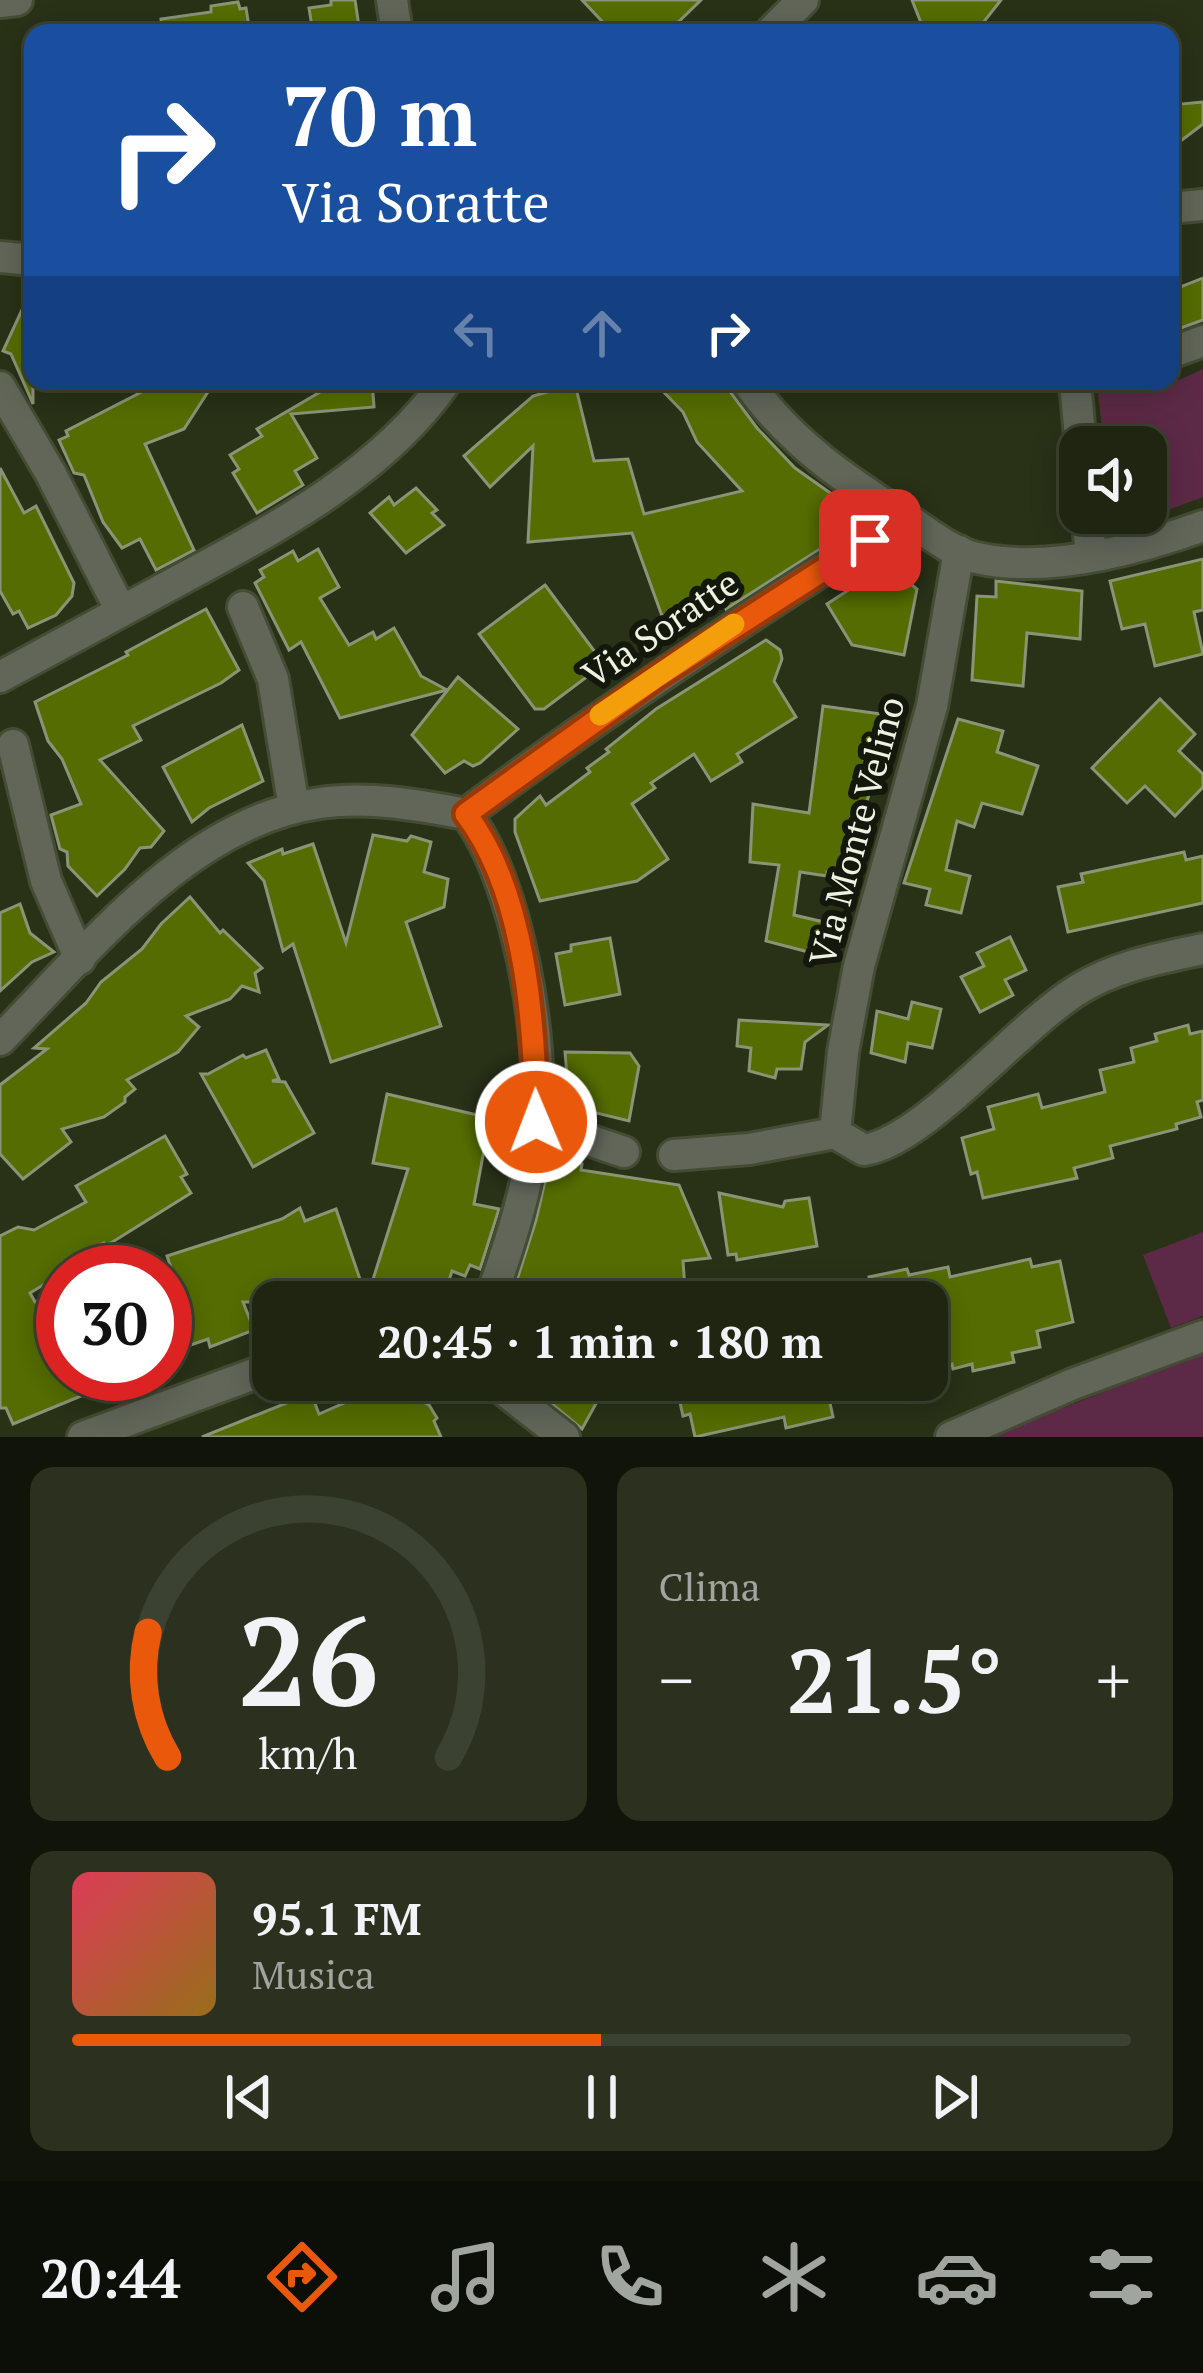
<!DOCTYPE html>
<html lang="it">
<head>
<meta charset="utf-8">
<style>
  :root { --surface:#1f2511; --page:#2c311f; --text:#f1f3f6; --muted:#a1a59f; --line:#3c4231; --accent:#ea580c }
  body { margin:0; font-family:"PT Serif",serif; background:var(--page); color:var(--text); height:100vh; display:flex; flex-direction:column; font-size:45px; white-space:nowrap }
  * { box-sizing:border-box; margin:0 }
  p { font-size:39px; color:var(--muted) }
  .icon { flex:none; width:66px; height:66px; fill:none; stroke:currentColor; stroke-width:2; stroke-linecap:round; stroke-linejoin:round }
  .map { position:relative; height:1437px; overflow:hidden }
  .panel { display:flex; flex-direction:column; gap:30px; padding:30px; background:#111409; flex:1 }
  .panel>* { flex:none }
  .top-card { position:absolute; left:24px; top:24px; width:1155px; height:366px; border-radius:24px; box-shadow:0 6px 30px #0003,0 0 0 3px var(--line); background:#1a4fa0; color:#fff; overflow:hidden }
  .controls { position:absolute; left:1059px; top:426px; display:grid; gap:24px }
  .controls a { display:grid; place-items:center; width:108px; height:108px; border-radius:24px; background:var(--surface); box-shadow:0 6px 30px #0003,0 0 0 3px var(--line); font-size:60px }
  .speed { position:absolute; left:36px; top:1245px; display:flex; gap:24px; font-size:60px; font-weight:700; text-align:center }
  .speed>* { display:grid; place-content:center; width:156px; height:156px; border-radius:50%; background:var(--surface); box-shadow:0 6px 30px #0003,0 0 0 3px var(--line); line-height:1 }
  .speed .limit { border:18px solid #d22; background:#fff; color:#111 }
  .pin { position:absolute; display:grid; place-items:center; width:102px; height:102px; color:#fff; margin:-51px; border-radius:24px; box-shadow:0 6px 18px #0006 }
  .me { position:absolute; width:132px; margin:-66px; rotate:359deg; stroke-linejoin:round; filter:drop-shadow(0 0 9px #0008) }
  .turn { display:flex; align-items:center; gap:42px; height:252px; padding:0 60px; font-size:54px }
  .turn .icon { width:156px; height:156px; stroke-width:2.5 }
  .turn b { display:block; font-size:84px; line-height:102px }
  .lanes { display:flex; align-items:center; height:114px; padding:0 60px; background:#0003; justify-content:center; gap:60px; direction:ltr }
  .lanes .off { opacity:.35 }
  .big { font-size:90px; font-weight:800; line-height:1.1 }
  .panel .tile { flex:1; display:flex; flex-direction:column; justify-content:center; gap:18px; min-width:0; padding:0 42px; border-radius:24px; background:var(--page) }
  .panel .dial { align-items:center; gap:0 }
  .dial svg { height:312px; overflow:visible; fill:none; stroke:var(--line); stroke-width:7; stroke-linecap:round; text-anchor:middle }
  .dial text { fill:var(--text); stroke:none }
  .song { display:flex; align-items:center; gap:36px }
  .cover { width:144px; height:144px; border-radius:18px; background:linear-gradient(135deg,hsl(350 70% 55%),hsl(40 70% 35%)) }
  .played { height:12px; border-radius:6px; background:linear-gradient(90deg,var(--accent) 50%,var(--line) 50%) }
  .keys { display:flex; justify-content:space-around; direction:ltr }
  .heat { display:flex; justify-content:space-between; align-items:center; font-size:66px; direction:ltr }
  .panel .tiles { flex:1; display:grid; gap:30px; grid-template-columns:1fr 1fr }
  .tile:last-child { grid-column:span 2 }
  .trip { position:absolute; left:252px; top:1281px; width:696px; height:120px; border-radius:24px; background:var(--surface); box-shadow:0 6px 30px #0003,0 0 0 3px var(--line); font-weight:800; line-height:120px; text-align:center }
  .tab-bar { display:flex; height:192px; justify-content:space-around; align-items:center; background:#0c0f07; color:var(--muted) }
  .tab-bar .icon { width:84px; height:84px }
  .tab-bar .current { color:var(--accent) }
  .tab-bar b { font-size:54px; color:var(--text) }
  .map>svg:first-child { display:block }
  .green { fill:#5c2a46 }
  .building { fill:#556d00; stroke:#8a9477; stroke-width:3 }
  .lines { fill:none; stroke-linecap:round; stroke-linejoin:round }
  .minor-casing { stroke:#444c34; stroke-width:36 }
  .minor { stroke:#616659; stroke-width:30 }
  .route-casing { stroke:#983908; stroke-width:30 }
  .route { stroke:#ea580c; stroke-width:21 }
  .slow { stroke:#f59e0b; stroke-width:21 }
  .labels { text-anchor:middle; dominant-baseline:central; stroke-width:12; stroke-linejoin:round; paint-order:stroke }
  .street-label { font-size:36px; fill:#edf3e3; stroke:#13170c }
</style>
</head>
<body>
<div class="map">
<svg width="1203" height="1437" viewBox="0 0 1203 1437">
  <rect width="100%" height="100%" fill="#293117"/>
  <g class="green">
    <polygon points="1203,369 1203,497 1114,530 1112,513 1146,513 1146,447 1104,447 1098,393 1179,380"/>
    <polygon points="1203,1232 1203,1316 1171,1328 1143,1255"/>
    <polygon points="1203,1353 1203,1437 989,1437"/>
  </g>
  <g class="building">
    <polygon points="331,0 355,0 360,33 313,33 309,8 331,5"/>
    <polygon points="582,0 701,0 667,33 613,33"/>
    <polygon points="912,0 1001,0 975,33 925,33"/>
    <polygon points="238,2 240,9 246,8 250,33 162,33 161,19 211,12 211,6"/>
    <polygon points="1203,102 1203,124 1170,149 1170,105"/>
    <polygon points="1203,278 1203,320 1170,332 1170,291"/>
    <polygon points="33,286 33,404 11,354 3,351"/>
    <polygon points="163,381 215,381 184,429 145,444 194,550 156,570 140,539 122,548 103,522 84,475 74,473 59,440 68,436 66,431"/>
    <polygon points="339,381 372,381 374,407 291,414 317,458 295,471 303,485 257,513 233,473 239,469 230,455 262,436 257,429"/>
    <polygon points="653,381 728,381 731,393 757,428 795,468 867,519 726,609 724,603 666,627 632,533 528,542 533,446 490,487 464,456 533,396 575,384 594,461 628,459 644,514 742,491 697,442 683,412"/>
    <polygon points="0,468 24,513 36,506 74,583 72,596 56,615 28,628 19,611 13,614 0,591"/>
    <polygon points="416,488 437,510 432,513 444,525 406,553 370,513 389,497 394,505"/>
    <polygon points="318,549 339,587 320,598 349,645 373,632 376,639 394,628 421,676 447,690 340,718 301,642 289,650 255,583 264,577 260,570 293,551 298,561"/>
    <polygon points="1203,559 1203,610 1194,612 1203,654 1155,666 1145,624 1122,629 1110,581"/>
    <polygon points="887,565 917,589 904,655 852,645 827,604"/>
    <polygon points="996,581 1082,591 1080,639 1027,633 1023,686 972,680 977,596 996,597"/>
    <polygon points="545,585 604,664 544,709 535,709 479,634"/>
    <polygon points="206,609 239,670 221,683 133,726 141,740 100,760 164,831 151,847 140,848 125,869 97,896 68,866 67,852 60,849 51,815 81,804 62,759 48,741 35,702 128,655 126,652"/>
    <polygon points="766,640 780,650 782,659 774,681 796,717 737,754 742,762 711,781 694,754 651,783 655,788 632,804 668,859 637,881 540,901 515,832 515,819 540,796 546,805 590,772 587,768 609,752 606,749 656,709"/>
    <polygon points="458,677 518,729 480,763 473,766 464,761 445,773 412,735"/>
    <polygon points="1160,699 1195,734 1179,751 1203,774 1203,787 1175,816 1145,786 1127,803 1092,768"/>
    <polygon points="823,706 881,714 871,788 855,841 848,841 847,850 842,850 841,873 827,872 827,876 800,872 794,915 824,922 820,955 766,941 779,865 750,862 753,804 809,813"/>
    <polygon points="958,719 1003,731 997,752 1038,766 1022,814 982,803 974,827 957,821 946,870 970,876 961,913 926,905 930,889 904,883"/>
    <polygon points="242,725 263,781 209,808 192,822 163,767"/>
    <polygon points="373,835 407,841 411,836 431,842 424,872 448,879 444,907 406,922 441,1026 331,1062 293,944 283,951 264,881 248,863 282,849 283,854 313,844 346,943"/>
    <polygon points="1184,852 1186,860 1203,856 1203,903 1068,932 1058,887 1083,882 1081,874"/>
    <polygon points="190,897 220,933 223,930 262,968 255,973 259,992 242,986 230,999 186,1016 199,1027 178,1052 127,1080 135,1089 125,1097 125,1102 104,1117 62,1129 71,1142 23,1179 0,1154 0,1085 47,1049 34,1048 86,1003 101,982 142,949 161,924"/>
    <polygon points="20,904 30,933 54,952 32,962 0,991 0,913"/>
    <polygon points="1010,937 1026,970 1005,980 1013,995 980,1012 961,977 984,966 977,953"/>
    <polygon points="610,938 620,994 565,1005 556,954 571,951 571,945"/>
    <polygon points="912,1002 941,1009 932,1048 908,1043 905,1062 871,1053 877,1011 908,1019"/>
    <polygon points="739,1020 828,1025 805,1042 801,1069 777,1069 775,1078 749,1071 751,1048 737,1046"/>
    <polygon points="1188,1025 1190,1034 1203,1031 1203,1100 1197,1102 1201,1117 1176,1124 1177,1129 1110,1146 1113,1158 1074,1168 1077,1178 983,1198 977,1172 971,1174 962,1138 994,1129 988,1107 1038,1094 1042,1108 1105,1092 1100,1070 1134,1062 1131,1048 1157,1041 1155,1034"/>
    <polygon points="266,1050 279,1079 272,1081 285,1082 314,1133 253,1167 201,1074 208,1074 243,1055 246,1058"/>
    <polygon points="565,1052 630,1053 639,1066 629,1121 580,1109 567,1076"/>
    <polygon points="387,1094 490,1118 474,1204 499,1209 480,1269 470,1265 465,1276 452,1271 442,1302 396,1302 369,1292 408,1169 373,1163"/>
    <polygon points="165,1136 187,1174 181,1177 191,1193 106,1246 104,1243 63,1262 63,1273 30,1293 35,1302 63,1292 63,1374 132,1375 13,1424 6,1408 0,1408 0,1236 18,1227 34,1230 86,1202 76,1186"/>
    <polygon points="560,1154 582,1164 581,1170 679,1185 710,1258 683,1261 685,1289 666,1292 666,1302 510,1302 536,1220 550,1160 557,1164"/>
    <polygon points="719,1193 783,1207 785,1201 809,1198 817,1246 737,1260 736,1254 728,1255"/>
    <polygon points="300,1208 305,1221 336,1209 363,1288 330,1302 243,1302 254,1330 210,1347 208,1339 173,1351 165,1328 165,1293 178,1288 167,1256 282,1219"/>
    <polygon points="1030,1259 1032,1267 1060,1261 1073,1322 1037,1331 1040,1347 1012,1353 1014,1362 973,1371 972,1364 953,1369 952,1364 944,1366 943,1362 927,1365 927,1302 874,1302 869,1277 907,1269 909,1275 948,1267 950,1277"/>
    <polygon points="523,1380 609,1380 582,1429"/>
    <polygon points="675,1380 825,1380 833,1417 786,1428 784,1417 695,1437 690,1414 683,1416"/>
    <polygon points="374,1390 378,1400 402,1391 429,1405 437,1418 434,1421 441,1437 202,1437 311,1393 319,1414"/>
  </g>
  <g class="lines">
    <g class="minor-casing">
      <g id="minor">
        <polyline points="392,0 397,33"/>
        <polyline points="0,2 17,0"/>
        <polyline points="770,33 803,0"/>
        <polyline points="1170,208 1203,205"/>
        <polyline points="0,257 33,260"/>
        <polyline points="1170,353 1203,341"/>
        <path d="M 747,381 C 790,444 850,483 913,523 C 932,536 954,553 977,558 C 1048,574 1136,550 1203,526"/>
        <polyline points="1075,381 1081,447"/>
        <polyline points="0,387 51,474 121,611"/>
        <polyline points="1087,513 1091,555"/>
        <polyline points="243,607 273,679 294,808"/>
        <path d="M 0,677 C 57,646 115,615 172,584 C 270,531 381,475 446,381"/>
        <polyline points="13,745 46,881 80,959"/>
        <path d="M 466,814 C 608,708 754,612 905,518"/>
        <path d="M 0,1040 C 89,950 187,822 320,803 C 369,796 418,805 466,814 C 517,879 545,1042 536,1124 C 529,1185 510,1245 489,1302"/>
        <polyline points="536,1122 624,1152"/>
        <polyline points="835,1133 843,1052 859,966 932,706 959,551"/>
        <path d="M 835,1133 L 864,1150 C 925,1141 1018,1026 1079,989 C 1116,966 1161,958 1203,949"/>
        <polyline points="674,1155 749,1149 835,1133"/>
        <polyline points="491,1380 564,1437"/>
        <polyline points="83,1437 273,1367"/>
        <polyline points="951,1437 1073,1384 1203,1336"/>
      </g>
    </g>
    <use href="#minor" class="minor"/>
  </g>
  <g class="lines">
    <g class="route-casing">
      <path id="route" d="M 536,1122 C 535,1026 526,893 466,814 L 655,678 L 870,540"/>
    </g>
    <use href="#route" class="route"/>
    <polyline class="slow" points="600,715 734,624"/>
  </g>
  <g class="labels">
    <g class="street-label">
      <text transform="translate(660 628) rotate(-34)">Via Soratte</text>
      <text transform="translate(856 831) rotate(-75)">Via Monte Velino</text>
    </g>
  </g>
</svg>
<div class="controls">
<a><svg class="icon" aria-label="sound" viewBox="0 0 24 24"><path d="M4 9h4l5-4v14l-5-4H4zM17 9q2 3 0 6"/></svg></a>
</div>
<div class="speed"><div class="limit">30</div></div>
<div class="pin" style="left:870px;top:540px;background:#d93025"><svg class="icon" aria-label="arrive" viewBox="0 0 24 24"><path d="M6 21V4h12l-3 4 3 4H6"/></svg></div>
<svg class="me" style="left:536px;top:1122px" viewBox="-20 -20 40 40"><circle r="17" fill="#ea580c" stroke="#fff" stroke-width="3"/><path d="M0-11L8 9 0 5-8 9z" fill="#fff"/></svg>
<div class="trip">20:45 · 1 min · 180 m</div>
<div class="top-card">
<div class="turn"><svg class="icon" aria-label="right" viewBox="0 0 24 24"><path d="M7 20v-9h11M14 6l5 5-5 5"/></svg><div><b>70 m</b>Via Soratte</div></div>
<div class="lanes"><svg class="icon off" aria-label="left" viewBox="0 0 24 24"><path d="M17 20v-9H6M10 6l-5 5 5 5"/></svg><svg class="icon off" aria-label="ahead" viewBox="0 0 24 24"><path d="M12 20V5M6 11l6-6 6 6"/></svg><svg class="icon" aria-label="right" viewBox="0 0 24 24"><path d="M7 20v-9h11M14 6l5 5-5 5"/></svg></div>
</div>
</div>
<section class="panel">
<div class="tiles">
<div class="tile dial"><svg viewBox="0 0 100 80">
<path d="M14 69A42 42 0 1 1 86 69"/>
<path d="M14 69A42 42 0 0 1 9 37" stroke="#ea580c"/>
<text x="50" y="56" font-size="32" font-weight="700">26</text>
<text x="50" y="72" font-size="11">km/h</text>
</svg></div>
<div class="tile"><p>Clima</p>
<div class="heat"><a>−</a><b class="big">21.5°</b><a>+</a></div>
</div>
<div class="tile">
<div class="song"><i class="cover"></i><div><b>95.1 FM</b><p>Musica</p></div></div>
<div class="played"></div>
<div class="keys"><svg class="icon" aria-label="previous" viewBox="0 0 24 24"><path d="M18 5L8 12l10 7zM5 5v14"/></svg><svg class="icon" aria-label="pause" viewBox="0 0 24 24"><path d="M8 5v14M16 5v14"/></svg><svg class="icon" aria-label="next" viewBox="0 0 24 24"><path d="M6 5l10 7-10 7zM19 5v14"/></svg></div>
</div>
</div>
</section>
<nav class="tab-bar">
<b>20:44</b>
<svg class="icon current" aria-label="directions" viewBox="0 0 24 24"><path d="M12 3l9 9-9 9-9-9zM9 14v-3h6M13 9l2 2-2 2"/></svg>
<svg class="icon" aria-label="music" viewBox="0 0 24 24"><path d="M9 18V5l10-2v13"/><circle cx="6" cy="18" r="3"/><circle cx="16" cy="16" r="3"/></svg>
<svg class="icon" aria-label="phone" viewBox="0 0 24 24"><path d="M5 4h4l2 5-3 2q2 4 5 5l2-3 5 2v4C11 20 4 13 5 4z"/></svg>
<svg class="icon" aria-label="climate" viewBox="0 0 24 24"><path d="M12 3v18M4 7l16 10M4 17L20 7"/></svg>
<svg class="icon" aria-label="car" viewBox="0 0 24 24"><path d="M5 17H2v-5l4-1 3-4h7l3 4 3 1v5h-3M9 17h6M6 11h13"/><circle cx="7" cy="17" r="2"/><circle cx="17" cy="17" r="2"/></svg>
<svg class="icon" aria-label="filters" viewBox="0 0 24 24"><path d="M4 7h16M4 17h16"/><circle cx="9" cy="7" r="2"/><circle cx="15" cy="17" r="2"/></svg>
</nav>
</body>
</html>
